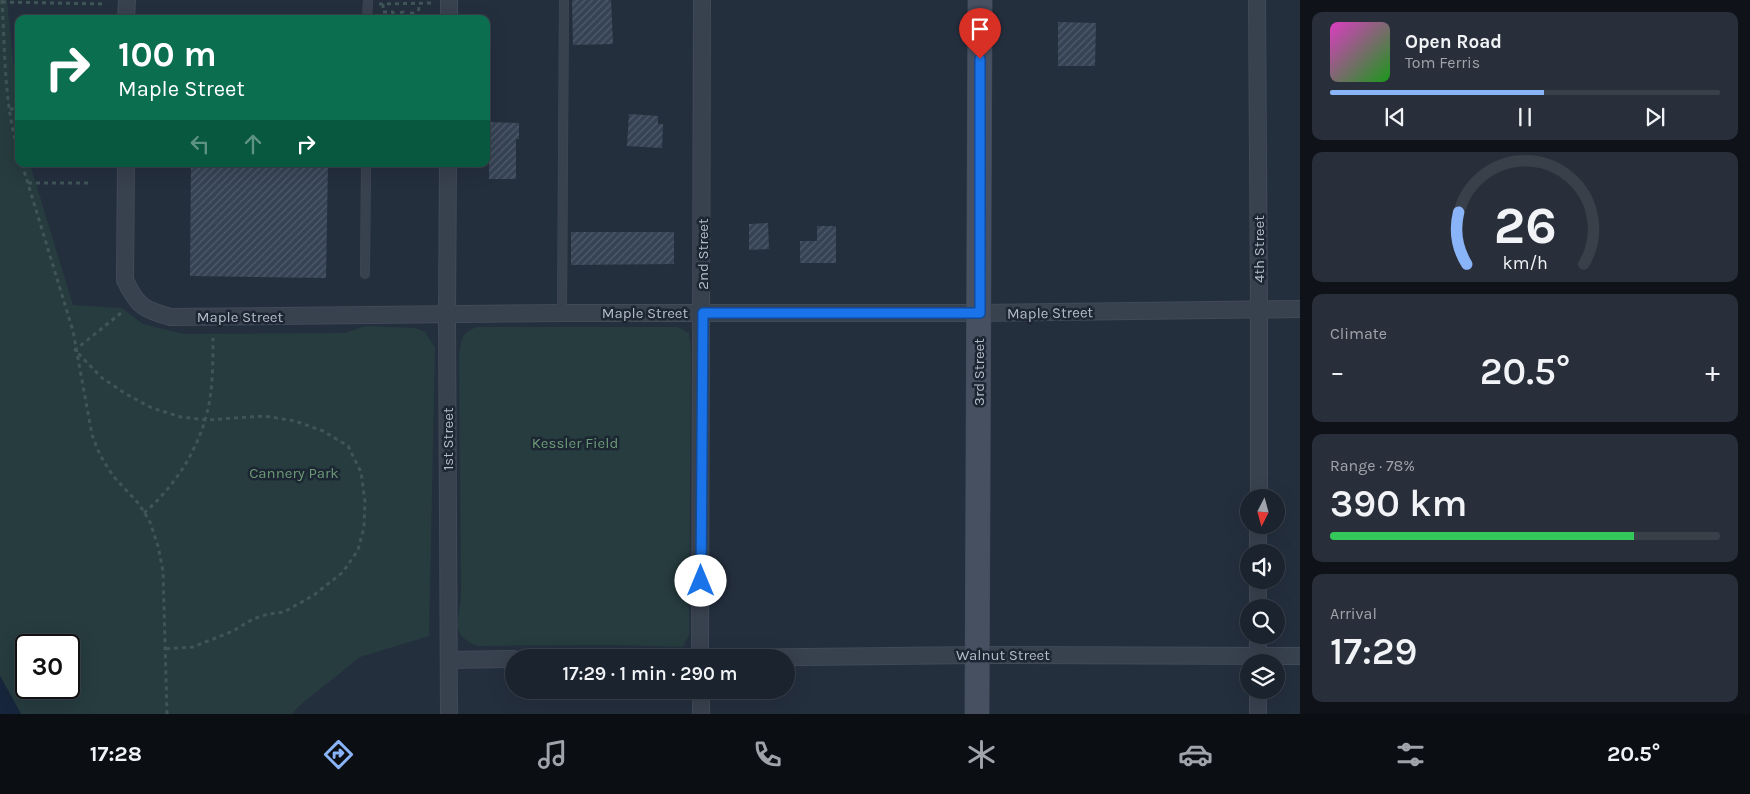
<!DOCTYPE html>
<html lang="en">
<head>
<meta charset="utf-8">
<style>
  :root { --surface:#1b232e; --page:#282f3a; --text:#f1f3f6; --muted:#a0a4aa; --line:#39404a; --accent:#8ab4f8 }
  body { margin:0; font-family:Karla,sans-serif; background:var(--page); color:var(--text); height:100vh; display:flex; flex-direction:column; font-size:19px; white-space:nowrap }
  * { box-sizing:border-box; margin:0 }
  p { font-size:16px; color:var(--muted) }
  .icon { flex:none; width:28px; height:28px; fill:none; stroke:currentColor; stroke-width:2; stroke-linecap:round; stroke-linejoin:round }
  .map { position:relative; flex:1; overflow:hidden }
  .panel { display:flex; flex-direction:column; gap:12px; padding:12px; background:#0f1319; width:450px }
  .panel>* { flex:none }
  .top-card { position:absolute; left:15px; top:15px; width:475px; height:152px; border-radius:10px; box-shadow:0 5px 20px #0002,0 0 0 1px var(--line); background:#0b6e4f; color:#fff; overflow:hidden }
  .needle { width:32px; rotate:186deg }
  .fabs { position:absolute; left:1240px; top:489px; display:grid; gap:10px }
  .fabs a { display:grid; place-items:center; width:45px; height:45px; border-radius:50%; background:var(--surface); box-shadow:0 5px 20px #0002,0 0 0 1px var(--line); font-size:25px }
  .speed { position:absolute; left:15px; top:634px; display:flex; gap:10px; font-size:25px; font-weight:700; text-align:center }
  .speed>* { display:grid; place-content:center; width:65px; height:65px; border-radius:50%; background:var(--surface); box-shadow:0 5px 20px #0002,0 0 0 1px var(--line); line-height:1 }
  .speed .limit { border:2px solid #111; border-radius:8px; background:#fff; color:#111 }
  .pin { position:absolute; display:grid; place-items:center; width:42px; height:42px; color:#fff; margin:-51px -21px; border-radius:50% 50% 50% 0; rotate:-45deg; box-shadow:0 0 5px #0007 }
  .pin .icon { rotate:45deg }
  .me { position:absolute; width:55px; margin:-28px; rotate:0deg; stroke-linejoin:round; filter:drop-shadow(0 0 4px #0008) }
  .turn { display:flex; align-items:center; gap:18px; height:105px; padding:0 20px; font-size:22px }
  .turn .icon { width:65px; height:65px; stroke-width:2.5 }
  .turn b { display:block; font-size:35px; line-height:42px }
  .lanes { display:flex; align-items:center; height:48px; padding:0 20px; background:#0003; justify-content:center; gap:25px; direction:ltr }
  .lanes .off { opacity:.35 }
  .big { font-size:38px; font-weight:600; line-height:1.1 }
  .panel .card { flex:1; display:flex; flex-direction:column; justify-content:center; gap:8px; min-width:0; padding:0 18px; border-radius:10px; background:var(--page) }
  .panel .dial { align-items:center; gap:0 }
  .dial svg { height:130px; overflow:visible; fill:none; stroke:var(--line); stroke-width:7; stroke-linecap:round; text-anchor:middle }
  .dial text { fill:var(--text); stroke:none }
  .song { display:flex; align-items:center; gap:15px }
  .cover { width:60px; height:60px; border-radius:8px; background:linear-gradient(135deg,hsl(310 70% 55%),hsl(120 70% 35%)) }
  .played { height:5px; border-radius:2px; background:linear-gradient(90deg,var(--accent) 55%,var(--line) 55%) }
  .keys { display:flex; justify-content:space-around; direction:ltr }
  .heat { display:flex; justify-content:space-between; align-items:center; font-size:28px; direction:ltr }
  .charge { height:8px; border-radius:4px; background:linear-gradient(90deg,#34c759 78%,var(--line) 0) }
  .trip { position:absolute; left:505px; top:649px; width:290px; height:50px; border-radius:25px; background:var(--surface); box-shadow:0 5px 20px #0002,0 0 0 1px var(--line); font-weight:600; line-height:50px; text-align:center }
  .tabs { display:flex; height:80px; justify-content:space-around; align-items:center; background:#0b0e12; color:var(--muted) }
  .tabs .icon { width:35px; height:35px }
  .tabs .active { color:var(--accent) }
  .tabs b { font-size:22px; color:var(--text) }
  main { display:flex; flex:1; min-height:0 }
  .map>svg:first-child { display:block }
  .park { fill:#263c3f; fill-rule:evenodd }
  .water { fill:#17263c }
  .building { fill:url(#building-hatch) }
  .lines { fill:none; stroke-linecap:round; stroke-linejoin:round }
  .service-casing { stroke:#414a57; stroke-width:10 }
  .minor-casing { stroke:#414a57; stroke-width:18 }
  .secondary-casing { stroke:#414a57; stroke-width:25 }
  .path { stroke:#3f5557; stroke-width:3; stroke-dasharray:4 4; stroke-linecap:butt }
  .service { stroke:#38414e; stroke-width:9 }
  .minor { stroke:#38414e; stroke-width:16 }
  .secondary { stroke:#465061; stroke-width:24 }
  .route-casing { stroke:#114b97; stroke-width:12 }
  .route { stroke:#1a73e8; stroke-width:9 }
  .labels { text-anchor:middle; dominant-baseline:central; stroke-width:5; stroke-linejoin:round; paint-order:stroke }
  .street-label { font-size:15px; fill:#b4bcc9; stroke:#1d2633 }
  .park-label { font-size:15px; fill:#6b9a76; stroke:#1d2633 }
</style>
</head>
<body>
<main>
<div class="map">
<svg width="1300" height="714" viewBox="0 0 1300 714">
  <defs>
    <pattern id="building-hatch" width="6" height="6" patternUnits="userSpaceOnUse" patternTransform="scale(1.25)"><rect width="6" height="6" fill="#364354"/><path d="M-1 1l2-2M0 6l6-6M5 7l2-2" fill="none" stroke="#515c6b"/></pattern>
  </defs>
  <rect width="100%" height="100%" fill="#242f3e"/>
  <g class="park">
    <path d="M 0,0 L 7,0 L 19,117 L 19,164 L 30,164 L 73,305 L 122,308 L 143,324 L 184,334 L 344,333 L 366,326 L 415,328 L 425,332 L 435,347 L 429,636 L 360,657 L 299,706 L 292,714 L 21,714 L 0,676 ZM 26,645 L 69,645 L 69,688 L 26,688 Z"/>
    <path d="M 477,327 L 678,327 L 689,333 L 691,351 L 689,635 L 683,647 L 610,645 L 478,646 C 448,635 460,620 461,595 L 459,357 C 461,341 461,332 477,327 Z"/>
  </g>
  <polygon class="water" points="0,676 21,714 0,714"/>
  <g class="building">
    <polygon points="572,0 611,0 613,44 573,45"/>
    <polygon points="1058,22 1096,23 1095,66 1058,66"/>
    <polygon points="629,114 658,116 658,124 663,124 662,148 627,146"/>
    <polygon points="489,122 519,123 519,139 516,139 516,179 489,179"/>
    <polygon points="191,164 328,164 326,278 190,276"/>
    <polygon points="768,223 769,249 749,250 749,224"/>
    <polygon points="817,226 836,226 836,263 800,263 800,241 817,241"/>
    <polygon points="571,232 674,232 674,264 571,265"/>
  </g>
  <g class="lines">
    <g class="service-casing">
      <g id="service">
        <polyline points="367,19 368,0"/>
        <polyline points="365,274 366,164"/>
        <polyline points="562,313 564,0"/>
      </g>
    </g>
    <g class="minor-casing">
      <g id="minor">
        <polyline points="1257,0 1259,310 1259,498"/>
        <polyline points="126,19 127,0"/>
        <polyline points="449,19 449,0"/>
        <path d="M 126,164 L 125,280 C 137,306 144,310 171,317 L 562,313 L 980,313 L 1300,309"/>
        <polyline points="448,164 447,315 449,714"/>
        <polyline points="1258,552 1258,525"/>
        <polyline points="1258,608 1258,580"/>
        <polyline points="700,658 702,0"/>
        <polyline points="706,658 978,655 1300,656"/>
        <polyline points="449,660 514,659"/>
        <polyline points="1258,662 1258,635"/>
        <polyline points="701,690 701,714"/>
        <polyline points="1258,690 1258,714"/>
      </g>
    </g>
    <g class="secondary-casing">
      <polyline id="secondary" points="977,714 980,0"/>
    </g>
    <g class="path">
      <path d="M 2,0 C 5,51 4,105 19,154"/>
      <polyline points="2,2 105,4"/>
      <polyline points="379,4 433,3"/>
      <polyline points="383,4 383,12 393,12 393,19"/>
      <polyline points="398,19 398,13 403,12 403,19"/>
      <polyline points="408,19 408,13 413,13 413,19"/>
      <polyline points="418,19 419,4"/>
      <polyline points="10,110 19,105"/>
      <polyline points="22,164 73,331 92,435 100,455 113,476 139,504 150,522 158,546 163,571 167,714"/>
      <polyline points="28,183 91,183"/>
      <polyline points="121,313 75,350 102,378 126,394 152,408 181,417 206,420 264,416 295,421 323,431 348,446 361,472 365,502 364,527 358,550 343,572 314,595 284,612 268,614 253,619 233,631 193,647 164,649"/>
      <path d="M 144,513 C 183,479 209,432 212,380 C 213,366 213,352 213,338"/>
    </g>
    <use href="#service" class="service"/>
    <use href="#minor" class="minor"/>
    <use href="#secondary" class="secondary"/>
  </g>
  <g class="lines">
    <g class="route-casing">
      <polyline id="route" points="701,581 703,313 980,313 980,59"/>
    </g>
    <use href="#route" class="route"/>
  </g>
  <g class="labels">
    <g class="street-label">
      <text transform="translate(1259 249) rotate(-90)">4th Street</text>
      <text transform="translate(703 254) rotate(-90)">2nd Street</text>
      <text x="645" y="313">Maple Street</text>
      <text transform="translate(1050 313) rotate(-1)">Maple Street</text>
      <text x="240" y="317">Maple Street</text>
      <text transform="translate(979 372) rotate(-90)">3rd Street</text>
      <text transform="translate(448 439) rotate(-90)">1st Street</text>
      <text x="1003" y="655">Walnut Street</text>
    </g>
    <g class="park-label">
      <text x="575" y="443">Kessler Field</text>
      <text x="294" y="473">Cannery Park</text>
    </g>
  </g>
</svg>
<div class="fabs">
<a><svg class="needle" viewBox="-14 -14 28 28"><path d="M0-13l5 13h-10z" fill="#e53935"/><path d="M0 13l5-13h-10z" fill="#a0a4aa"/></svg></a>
<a><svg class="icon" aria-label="sound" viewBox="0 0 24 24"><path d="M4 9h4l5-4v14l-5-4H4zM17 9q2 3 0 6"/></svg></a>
<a><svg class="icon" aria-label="search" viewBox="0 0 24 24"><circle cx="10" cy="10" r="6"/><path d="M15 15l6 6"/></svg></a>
<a><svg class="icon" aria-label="layers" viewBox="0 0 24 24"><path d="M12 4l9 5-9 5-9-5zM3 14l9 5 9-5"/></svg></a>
</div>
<div class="speed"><div class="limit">30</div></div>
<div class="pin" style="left:980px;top:59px;background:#d93025"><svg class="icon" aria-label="arrive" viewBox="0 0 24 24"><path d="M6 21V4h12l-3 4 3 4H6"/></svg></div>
<svg class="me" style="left:701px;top:581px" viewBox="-20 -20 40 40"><circle r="19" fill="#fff"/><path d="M0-13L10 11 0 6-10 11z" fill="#1a73e8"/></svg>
<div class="trip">17:29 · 1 min · 290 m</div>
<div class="top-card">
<div class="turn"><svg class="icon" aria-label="right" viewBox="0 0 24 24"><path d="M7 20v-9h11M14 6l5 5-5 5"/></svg><div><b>100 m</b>Maple Street</div></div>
<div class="lanes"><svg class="icon off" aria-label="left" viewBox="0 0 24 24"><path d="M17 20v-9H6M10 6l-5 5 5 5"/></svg><svg class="icon off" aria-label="ahead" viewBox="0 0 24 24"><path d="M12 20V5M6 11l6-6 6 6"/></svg><svg class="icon" aria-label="right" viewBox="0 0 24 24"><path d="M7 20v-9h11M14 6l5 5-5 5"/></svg></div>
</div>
</div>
<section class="panel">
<div class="card">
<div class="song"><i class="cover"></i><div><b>Open Road</b><p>Tom Ferris</p></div></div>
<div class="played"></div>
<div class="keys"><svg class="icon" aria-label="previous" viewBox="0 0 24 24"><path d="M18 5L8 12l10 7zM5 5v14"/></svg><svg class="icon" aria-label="pause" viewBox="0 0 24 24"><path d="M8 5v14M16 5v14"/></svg><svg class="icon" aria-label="next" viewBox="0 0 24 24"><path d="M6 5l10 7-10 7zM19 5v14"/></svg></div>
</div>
<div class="card dial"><svg viewBox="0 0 100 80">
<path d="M14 69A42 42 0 1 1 86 69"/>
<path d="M14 69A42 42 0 0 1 9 37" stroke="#8ab4f8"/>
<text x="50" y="56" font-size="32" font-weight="700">26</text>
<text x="50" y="72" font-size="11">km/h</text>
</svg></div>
<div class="card"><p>Climate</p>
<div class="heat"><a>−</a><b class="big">20.5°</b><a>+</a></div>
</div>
<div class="card"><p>Range · 78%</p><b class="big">390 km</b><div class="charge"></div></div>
<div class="card"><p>Arrival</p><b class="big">17:29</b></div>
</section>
</main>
<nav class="tabs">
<b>17:28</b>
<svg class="icon active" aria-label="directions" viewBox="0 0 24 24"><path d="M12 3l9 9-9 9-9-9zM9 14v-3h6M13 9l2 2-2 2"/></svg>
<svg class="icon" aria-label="music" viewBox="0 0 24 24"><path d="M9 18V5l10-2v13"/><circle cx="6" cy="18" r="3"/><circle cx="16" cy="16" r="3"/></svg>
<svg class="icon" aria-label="phone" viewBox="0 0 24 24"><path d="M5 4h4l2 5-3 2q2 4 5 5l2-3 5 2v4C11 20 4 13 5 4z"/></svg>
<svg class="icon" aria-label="climate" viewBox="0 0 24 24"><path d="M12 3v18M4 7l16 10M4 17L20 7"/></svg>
<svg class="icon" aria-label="car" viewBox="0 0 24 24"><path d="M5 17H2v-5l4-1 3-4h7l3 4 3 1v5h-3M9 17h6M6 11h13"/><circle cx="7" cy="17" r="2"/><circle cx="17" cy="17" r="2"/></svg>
<svg class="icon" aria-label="filters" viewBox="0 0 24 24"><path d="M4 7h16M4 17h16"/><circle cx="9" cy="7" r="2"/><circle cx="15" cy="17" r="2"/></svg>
<b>20.5°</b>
</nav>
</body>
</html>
